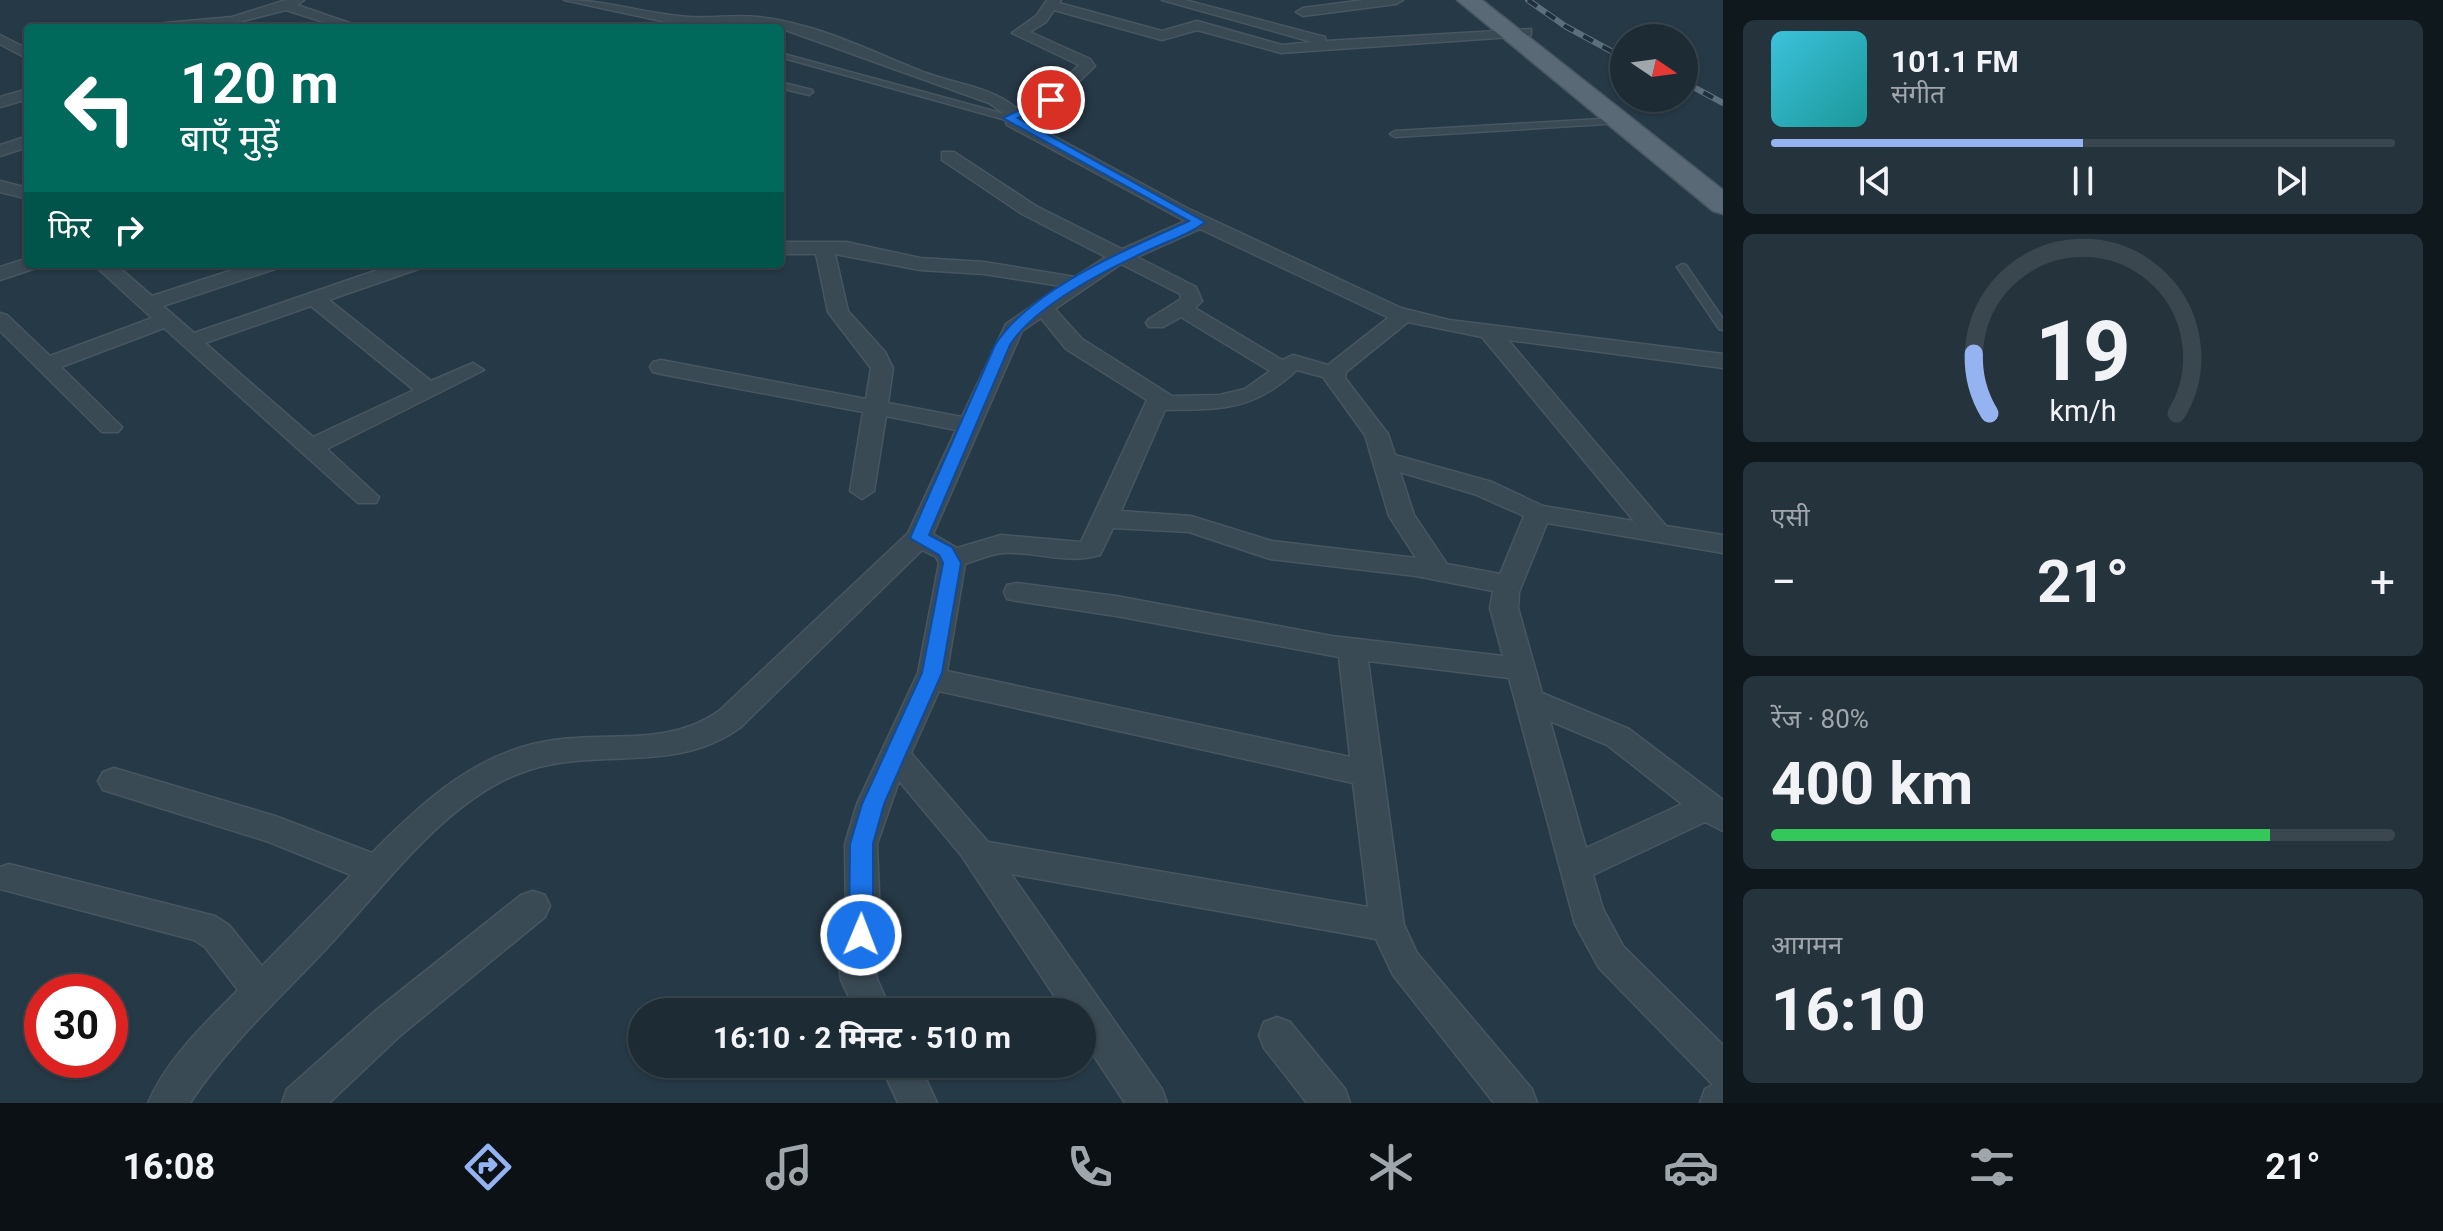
<!DOCTYPE html>
<html lang="hi">
<head>
<meta charset="utf-8">
<style>
  :root { --surface:#1c2b34; --page:#25333c; --text:#f1f3f6; --muted:#a0a7ac; --line:#3a474f; --accent:#95b2f1 }
  body { margin:0; font-family:Roboto,"Noto Sans Devanagari",sans-serif; background:var(--page); color:var(--text); height:100vh; display:flex; flex-direction:column; font-size:30px; white-space:nowrap }
  * { box-sizing:border-box; margin:0 }
  p { font-size:26px; color:var(--muted) }
  .icon { flex:none; width:44px; height:44px; fill:none; stroke:currentColor; stroke-width:2; stroke-linecap:round; stroke-linejoin:round }
  .map { position:relative; flex:1; overflow:hidden }
  .drawer { display:flex; flex-direction:column; gap:20px; padding:20px; background:#0f181d; width:720px }
  .drawer>* { flex:none }
  .hud { position:absolute; left:24px; top:24px; width:760px; height:244px; border-radius:8px; box-shadow:0 2px 6px #0004,0 0 0 2px var(--line); background:#00695c; color:#fff; overflow:hidden }
  .needle { width:52px; rotate:103deg }
  .fabs { position:absolute; left:1610px; top:24px; display:grid; gap:16px }
  .fabs a { display:grid; place-items:center; width:88px; height:88px; border-radius:50%; background:var(--surface); box-shadow:0 2px 6px #0004,0 0 0 2px var(--line); font-size:40px }
  .speed { position:absolute; left:24px; top:974px; display:flex; gap:16px; font-size:40px; font-weight:700; text-align:center }
  .speed>* { display:grid; place-content:center; width:104px; height:104px; border-radius:50%; background:var(--surface); box-shadow:0 2px 6px #0004,0 0 0 2px var(--line); line-height:1 }
  .speed .limit { border:12px solid #d22; background:#fff; color:#111 }
  .pin { position:absolute; display:grid; place-items:center; width:68px; height:68px; color:#fff; margin:-34px; border:4px solid #fff; border-radius:50%; box-shadow:0 2px 8px #0007 }
  .me { position:absolute; width:88px; margin:-44px; rotate:1deg; stroke-linejoin:round; filter:drop-shadow(0 0 6px #0008) }
  .turn { display:flex; align-items:center; gap:28px; height:168px; padding:0 24px; font-size:36px }
  .turn .icon { width:104px; height:104px; stroke-width:2.5 }
  .turn b { display:block; font-size:56px; line-height:68px }
  .then { display:flex; align-items:center; height:76px; padding:0 24px; background:#0003; gap:16px; font-size:30px }
  .big { font-size:60px; font-weight:700; line-height:1.1 }
  .drawer .card { flex:1; display:flex; flex-direction:column; justify-content:center; gap:12px; min-width:0; padding:0 28px; border-radius:12px; background:var(--page) }
  .drawer .dial { align-items:center; gap:0 }
  .dial svg { height:208px; overflow:visible; fill:none; stroke:var(--line); stroke-width:7; stroke-linecap:round; text-anchor:middle }
  .dial text { fill:var(--text); stroke:none }
  .song { display:flex; align-items:center; gap:24px }
  .cover { width:96px; height:96px; border-radius:12px; background:linear-gradient(135deg,hsl(190 70% 55%),hsl(180 70% 35%)) }
  .played { height:8px; border-radius:4px; background:linear-gradient(90deg,var(--accent) 50%,var(--line) 50%) }
  .keys { display:flex; justify-content:space-around; direction:ltr }
  .heat { display:flex; justify-content:space-between; align-items:center; font-size:44px; direction:ltr }
  .charge { height:12px; border-radius:6px; background:linear-gradient(90deg,#34c759 80%,var(--line) 0) }
  .trip { position:absolute; left:628px; top:998px; width:468px; height:80px; border-radius:40px; background:var(--surface); box-shadow:0 2px 6px #0004,0 0 0 2px var(--line); font-weight:700; line-height:80px; text-align:center }
  .tabs { display:flex; height:128px; justify-content:space-around; align-items:center; background:#0b1115; color:var(--muted) }
  .tabs .icon { width:56px; height:56px }
  .tabs .selected { color:var(--accent) }
  .tabs b { font-size:36px; color:var(--text) }
  main { display:flex; flex:1; min-height:0 }
  .map>svg:first-child { display:block }
  .lines { fill:none; stroke-linecap:round; stroke-linejoin:round }
  .lane-casing { stroke:#475661; stroke-width:3 }
  .street-casing { stroke:#475661; stroke-width:3 }
  .primary-casing { stroke:#475661; stroke-width:3 }
  .lane { fill:#3a4a55; fill-rule:evenodd }
  .street { fill:#3a4a55; fill-rule:evenodd }
  .primary { fill:#596975; fill-rule:evenodd }
  .rail-casing { stroke:#5c6f7c; stroke-width:6 }
  .rail { stroke:#1f2f3b; stroke-width:4; stroke-dasharray:11; stroke-linecap:butt }
  .route { fill:#1a73e8; stroke:#114b97; stroke-width:2 }
</style>
</head>
<body>
<main>
<div class="map">
<svg width="1723" height="1103" viewBox="0 0 1723 1103">
  <rect width="100%" height="100%" fill="#263946"/>
  <g class="lines">
    <g class="lane-casing">
      <g id="lane">
        <polygon points="780,53 1012,116 1013,118 1006,120 780,57"/>
        <polygon points="780,82 812,90 813,92 809,95 780,88"/>
        <polygon points="1618,118 1622,121 1621,123 1395,137 1390,134 1395,131"/>
        <polygon points="1682,264 1686,265 1723,319 1723,330 1719,329 1677,267"/>
      </g>
    </g>
    <g class="street-casing">
      <g id="street">
        <polygon points="286,0 304,0 297,5 364,28 342,28 286,10 215,28 158,27 165,23 232,17"/>
        <path d="M 564,0 C 604,0 640,12 679,16 C 705,20 732,14 758,17 C 817,23 872,52 926,73 C 955,84 992,87 1016,108 L 1045,97 L 1079,65 L 1012,33 L 1036,16 L 1047,0 L 1061,0 L 1059,3 L 1162,31 L 1197,21 L 1282,45 L 1312,42 L 1162,0 L 1185,0 L 1325,37 L 1326,41 L 1531,29 L 1531,35 L 1526,36 L 1281,53 L 1197,30 L 1162,40 L 1054,10 L 1046,22 L 1030,32 L 1090,59 L 1095,66 L 1057,103 L 1020,118 L 1187,208 L 1401,308 L 1449,320 L 1723,354 L 1723,368 L 1508,340 L 1666,526 L 1723,535 L 1723,553 L 1547,523 L 1519,592 L 1518,608 L 1542,693 L 1629,729 L 1723,800 L 1723,831 L 1705,822 L 1593,875 L 1603,909 L 1623,946 L 1723,1045 L 1723,1103 L 1700,1103 L 1705,1089 L 1713,1085 L 1599,968 L 1575,924 L 1509,678 L 1368,661 L 1404,925 L 1417,953 L 1532,1089 L 1537,1103 L 1494,1103 L 1393,975 L 1376,939 L 1011,874 L 1162,1089 L 1167,1103 L 1125,1103 L 1082,1038 L 1082,1012 L 1065,1012 L 961,855 L 899,781 L 877,844 L 880,917 L 874,959 L 877,979 L 892,1012 L 856,1012 L 841,980 L 838,959 L 846,917 L 845,844 L 857,804 L 918,673 L 939,563 L 936,557 L 922,550 L 741,727 C 675,775 601,747 529,770 C 447,796 383,889 326,949 C 279,999 228,1045 190,1103 L 148,1103 C 166,1060 205,1023 238,990 L 205,947 L 194,940 L 0,889 L 0,867 L 9,864 L 215,916 L 229,925 L 262,966 L 351,875 L 269,842 L 103,790 L 98,781 L 103,772 L 114,768 L 275,816 L 372,853 C 423,801 479,750 554,740 C 611,732 670,746 719,711 L 908,533 L 956,430 L 886,416 L 874,491 L 862,499 L 850,491 L 863,412 L 661,374 L 653,372 L 650,367 L 653,362 L 661,360 L 866,399 L 871,368 L 828,312 L 816,254 L 780,254 L 780,242 L 846,242 L 920,258 L 984,262 L 1075,277 L 1106,257 L 1022,214 L 942,160 L 942,152 L 954,152 L 1036,206 L 1122,249 L 1185,221 L 1007,125 L 1002,112 L 989,103 L 780,28 L 680,25 ZM 1200,229 L 1387,317 L 1388,318 L 1328,365 L 1293,355 L 1282,360 L 1195,308 L 1202,301 L 1196,287 L 1137,257 ZM 835,254 L 920,270 L 984,274 L 1061,286 L 1006,324 L 962,417 L 888,403 L 893,368 L 885,352 L 848,311 ZM 1121,264 L 1180,294 L 1181,299 L 1149,319 L 1146,323 L 1149,327 L 1163,327 L 1181,317 L 1270,371 L 1245,389 L 1220,395 L 1172,396 L 1082,339 L 1055,309 ZM 1041,318 L 1066,349 L 1147,400 L 1081,542 L 1001,535 L 957,548 L 933,534 L 1022,331 ZM 1408,322 L 1482,337 L 1634,521 L 1543,506 L 1492,482 L 1395,455 L 1388,434 L 1345,378 L 1346,372 ZM 1297,370 L 1323,377 L 1365,435 L 1389,516 L 1416,558 L 1272,541 L 1191,516 L 1121,511 L 1165,410 C 1223,409 1253,411 1297,370 ZM 1400,472 L 1474,494 L 1524,516 L 1500,574 L 1447,564 L 1414,515 ZM 1113,528 L 1189,532 L 1270,559 L 1416,576 L 1493,591 L 1490,608 L 1503,656 L 1332,636 L 1116,596 L 1017,583 L 1007,585 L 1004,592 L 1007,599 L 1017,601 L 1116,616 L 1339,657 L 1350,757 L 947,671 L 965,564 C 977,560 991,554 1003,553 C 1037,551 1066,565 1100,555 ZM 939,691 L 1353,783 L 1368,907 L 988,842 L 911,753 ZM 1550,721 L 1607,745 L 1682,804 L 1586,848 Z"/>
        <polygon points="1364,0 1403,0 1396,4 1303,16 1296,12 1303,8"/>
        <polygon points="0,35 28,49 28,59 0,44"/>
        <polygon points="28,89 28,99 0,107 0,97"/>
        <polygon points="28,136 28,147 0,156 0,145"/>
        <polygon points="0,181 28,188 28,199 0,192"/>
        <polygon points="28,258 28,264 39,264 36,268 0,280 0,267"/>
        <path d="M 93,264 L 115,264 L 152,296 L 251,264 L 281,264 L 278,268 L 163,306 L 194,333 L 395,264 L 424,264 L 421,268 L 329,300 L 431,381 L 473,363 L 484,370 L 327,449 L 379,497 L 376,503 L 358,503 L 164,328 L 61,367 L 122,427 L 118,432 L 102,432 L 0,331 L 0,313 L 7,315 L 50,356 L 152,318 ZM 311,306 L 414,390 L 313,437 L 205,343 Z"/>
        <polygon points="533,891 545,895 550,906 545,917 401,1035 329,1103 282,1103 287,1089 375,1011 521,895"/>
        <polygon points="1277,1017 1290,1022 1345,1089 1350,1103 1307,1103 1264,1048 1259,1035 1264,1022"/>
        <polygon points="880,1064 919,1064 937,1103 898,1103"/>
      </g>
    </g>
    <g class="primary-casing">
      <polygon id="primary" points="1457,0 1482,0 1723,190 1723,214 1713,211"/>
    </g>
    <use href="#lane" class="lane"/>
    <use href="#street" class="street"/>
    <use href="#primary" class="primary"/>
    <g class="rail-casing">
      <g id="rail">
        <polyline points="1528,0 1565,26 1624,58"/>
        <polyline points="1684,82 1723,103"/>
      </g>
    </g>
    <use href="#rail" class="rail"/>
  </g>
  <path class="route" d="M 1047,97 L 1056,100 L 1018,118 L 1205,222 C 1191,234 1168,241 1151,249 C 1108,269 1035,305 1010,345 L 929,535 L 952,547 L 961,563 L 942,673 L 884,804 L 873,844 L 873,935 L 869,943 L 861,946 L 852,943 L 849,935 L 850,844 L 862,804 L 922,673 L 943,563 L 939,555 L 910,538 L 995,345 C 1031,288 1128,249 1189,221 L 1003,118 Z"/>
</svg>
<div class="fabs">
<a><svg class="needle" viewBox="-14 -14 28 28"><path d="M0-13l5 13h-10z" fill="#e53935"/><path d="M0 13l5-13h-10z" fill="#a0a7ac"/></svg></a>
</div>
<div class="speed"><div class="limit">30</div></div>
<div class="pin" style="left:1051px;top:100px;background:#d93025"><svg class="icon" aria-label="arrive" viewBox="0 0 24 24"><path d="M6 21V4h12l-3 4 3 4H6"/></svg></div>
<svg class="me" style="left:861px;top:935px" viewBox="-20 -20 40 40"><circle r="17" fill="#1a73e8" stroke="#fff" stroke-width="3"/><path d="M0-11L8 9 0 5-8 9z" fill="#fff"/></svg>
<div class="trip">16:10 · 2 मिनट · 510 m</div>
<div class="hud">
<div class="turn"><svg class="icon" aria-label="left" viewBox="0 0 24 24"><path d="M17 20v-9H6M10 6l-5 5 5 5"/></svg><div><b>120 m</b>बाएँ मुड़ें</div></div>
<div class="then">फिर<svg class="icon" aria-label="right" viewBox="0 0 24 24"><path d="M7 20v-9h11M14 6l5 5-5 5"/></svg></div>
</div>
</div>
<section class="drawer">
<div class="card">
<div class="song"><i class="cover"></i><div><b>101.1 FM</b><p>संगीत</p></div></div>
<div class="played"></div>
<div class="keys"><svg class="icon" aria-label="previous" viewBox="0 0 24 24"><path d="M18 5L8 12l10 7zM5 5v14"/></svg><svg class="icon" aria-label="pause" viewBox="0 0 24 24"><path d="M8 5v14M16 5v14"/></svg><svg class="icon" aria-label="next" viewBox="0 0 24 24"><path d="M6 5l10 7-10 7zM19 5v14"/></svg></div>
</div>
<div class="card dial"><svg viewBox="0 0 100 80">
<path d="M14 69A42 42 0 1 1 86 69"/>
<path d="M14 69A42 42 0 0 1 8 46" stroke="#95b2f1"/>
<text x="50" y="56" font-size="32" font-weight="700">19</text>
<text x="50" y="72" font-size="11">km/h</text>
</svg></div>
<div class="card"><p>एसी</p>
<div class="heat"><a>−</a><b class="big">21°</b><a>+</a></div>
</div>
<div class="card"><p>रेंज · 80%</p><b class="big">400 km</b><div class="charge"></div></div>
<div class="card"><p>आगमन</p><b class="big">16:10</b></div>
</section>
</main>
<nav class="tabs">
<b>16:08</b>
<svg class="icon selected" aria-label="directions" viewBox="0 0 24 24"><path d="M12 3l9 9-9 9-9-9zM9 14v-3h6M13 9l2 2-2 2"/></svg>
<svg class="icon" aria-label="music" viewBox="0 0 24 24"><path d="M9 18V5l10-2v13"/><circle cx="6" cy="18" r="3"/><circle cx="16" cy="16" r="3"/></svg>
<svg class="icon" aria-label="phone" viewBox="0 0 24 24"><path d="M5 4h4l2 5-3 2q2 4 5 5l2-3 5 2v4C11 20 4 13 5 4z"/></svg>
<svg class="icon" aria-label="climate" viewBox="0 0 24 24"><path d="M12 3v18M4 7l16 10M4 17L20 7"/></svg>
<svg class="icon" aria-label="car" viewBox="0 0 24 24"><path d="M5 17H2v-5l4-1 3-4h7l3 4 3 1v5h-3M9 17h6M6 11h13"/><circle cx="7" cy="17" r="2"/><circle cx="17" cy="17" r="2"/></svg>
<svg class="icon" aria-label="filters" viewBox="0 0 24 24"><path d="M4 7h16M4 17h16"/><circle cx="9" cy="7" r="2"/><circle cx="15" cy="17" r="2"/></svg>
<b>21°</b>
</nav>
</body>
</html>
